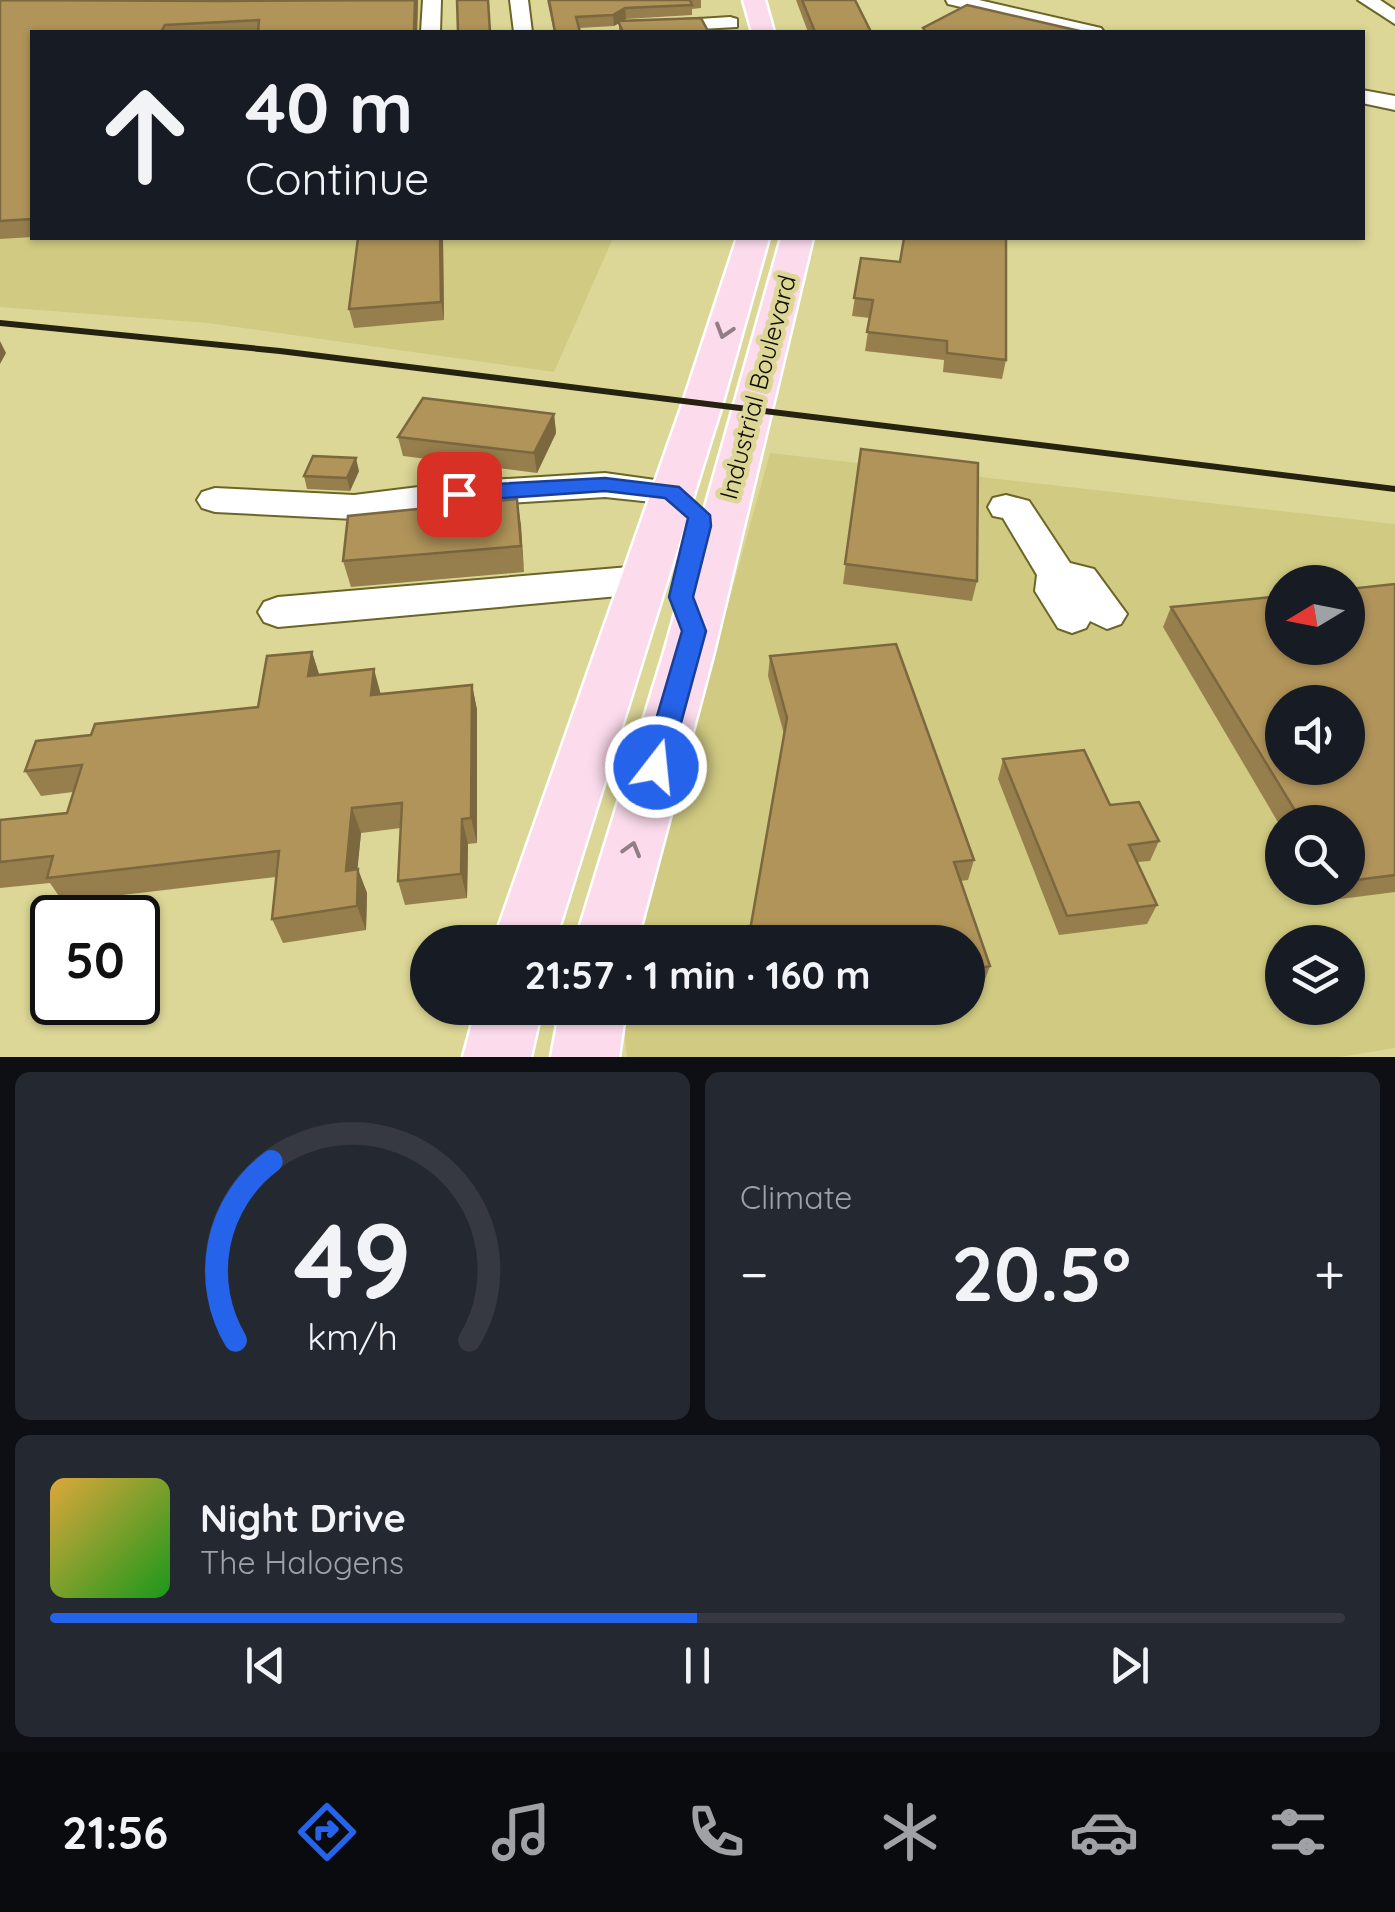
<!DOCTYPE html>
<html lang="en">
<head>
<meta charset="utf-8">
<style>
  :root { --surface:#171b24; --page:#242831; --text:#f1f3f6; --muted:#9ea1a6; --line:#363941; --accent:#2563eb }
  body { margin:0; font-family:Quicksand,sans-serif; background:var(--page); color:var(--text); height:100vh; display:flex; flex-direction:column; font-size:38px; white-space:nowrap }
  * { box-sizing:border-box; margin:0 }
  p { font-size:32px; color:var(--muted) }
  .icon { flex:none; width:55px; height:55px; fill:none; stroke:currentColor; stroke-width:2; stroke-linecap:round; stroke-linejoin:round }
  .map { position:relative; height:1057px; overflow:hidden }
  .panel { display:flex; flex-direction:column; gap:15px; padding:15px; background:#0d0f14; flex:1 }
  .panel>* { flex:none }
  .hud { position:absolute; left:30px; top:30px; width:1335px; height:210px; border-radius:0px; box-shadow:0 2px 8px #0004; background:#171b24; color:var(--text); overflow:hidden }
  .needle { width:65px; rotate:260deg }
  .fabs { position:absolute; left:1265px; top:565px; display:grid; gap:20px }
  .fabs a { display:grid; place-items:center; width:100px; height:100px; border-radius:50%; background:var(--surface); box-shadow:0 2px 8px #0004; font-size:50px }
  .speed { position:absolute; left:30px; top:895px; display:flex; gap:20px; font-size:50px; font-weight:700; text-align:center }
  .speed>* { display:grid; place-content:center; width:130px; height:130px; border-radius:50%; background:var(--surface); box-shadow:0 2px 8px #0004; line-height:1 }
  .speed .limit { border:5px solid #111; border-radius:15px; background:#fff; color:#111 }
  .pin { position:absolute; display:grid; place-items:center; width:85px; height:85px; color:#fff; margin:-42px; border-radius:20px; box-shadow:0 5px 15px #0006 }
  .me { position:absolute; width:110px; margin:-55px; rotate:16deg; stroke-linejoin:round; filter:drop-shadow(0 0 8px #0008) }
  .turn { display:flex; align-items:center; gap:35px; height:210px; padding:0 50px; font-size:45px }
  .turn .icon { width:130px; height:130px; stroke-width:2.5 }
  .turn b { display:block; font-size:70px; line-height:85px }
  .big { font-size:75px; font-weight:800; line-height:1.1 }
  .panel .widget { flex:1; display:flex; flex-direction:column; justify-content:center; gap:15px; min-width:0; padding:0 35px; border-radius:15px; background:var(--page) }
  .panel .dial { align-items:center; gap:0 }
  .dial svg { height:260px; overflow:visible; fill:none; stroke:var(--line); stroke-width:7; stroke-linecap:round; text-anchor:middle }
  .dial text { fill:var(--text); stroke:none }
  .song { display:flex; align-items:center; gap:30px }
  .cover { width:120px; height:120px; border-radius:15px; background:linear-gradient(135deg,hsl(40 70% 55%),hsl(120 70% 35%)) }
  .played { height:10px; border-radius:5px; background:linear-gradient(90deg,var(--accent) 50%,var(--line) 50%) }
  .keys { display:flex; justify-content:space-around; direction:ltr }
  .heat { display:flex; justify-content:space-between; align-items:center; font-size:55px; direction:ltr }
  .panel .tiles { flex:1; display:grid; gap:15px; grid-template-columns:1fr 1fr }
  .widget:last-child { grid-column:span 2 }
  .trip { position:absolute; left:410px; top:925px; width:575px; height:100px; border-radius:50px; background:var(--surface); box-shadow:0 2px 8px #0004; font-weight:800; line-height:100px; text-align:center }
  .menu { display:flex; height:160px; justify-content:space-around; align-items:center; background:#090b0e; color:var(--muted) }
  .menu .icon { width:70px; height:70px }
  .menu .current { color:var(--accent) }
  .menu b { font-size:45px; color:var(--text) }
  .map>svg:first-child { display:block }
  .built { fill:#d0ca82; fill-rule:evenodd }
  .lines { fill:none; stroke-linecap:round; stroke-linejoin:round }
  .minor-casing { stroke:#6b6627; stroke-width:4 }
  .major-casing { stroke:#fff; stroke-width:5 }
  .minor { fill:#fff; fill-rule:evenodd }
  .major { fill:#fbdbec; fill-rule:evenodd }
  .rail { stroke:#252210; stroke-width:6 }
  .wall { fill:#977f4d }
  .shaded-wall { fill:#7b683f }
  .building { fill:#b0945a; stroke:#7b683f; stroke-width:2.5; fill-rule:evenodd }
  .oneway { stroke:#917e82 }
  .route { fill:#2563eb; stroke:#184099; stroke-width:2.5 }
  .labels { text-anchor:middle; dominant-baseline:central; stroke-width:10; stroke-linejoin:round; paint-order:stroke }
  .street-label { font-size:25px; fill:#0f0c00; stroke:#dcd796 }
</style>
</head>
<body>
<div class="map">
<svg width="1395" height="1057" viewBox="0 0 1395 1057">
  <rect width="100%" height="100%" fill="#dcd796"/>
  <g class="built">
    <polygon points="0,0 424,0 424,32 32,32 32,238 613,238 554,372 208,323 0,307"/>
    <path d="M 770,453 L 1395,524 L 1395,1048 L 1340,1057 L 627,1057 L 622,1008 L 968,1008 L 968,942 L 635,942 ZM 1282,582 L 1348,582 L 1348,648 L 1282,648 ZM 1282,702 L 1348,702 L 1348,768 L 1282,768 ZM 1282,822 L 1348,822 L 1348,888 L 1282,888 ZM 1282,942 L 1348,942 L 1348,1008 L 1282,1008 Z"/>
  </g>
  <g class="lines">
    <g class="minor-casing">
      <g id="minor">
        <polygon points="423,0 441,0 440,32 421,32"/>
        <polygon points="510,0 528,0 532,32 514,32"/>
        <polygon points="946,0 979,0 1101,28 1104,32 1071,32 948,4"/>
        <polygon points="1358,0 1380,0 1395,10 1395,24"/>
        <polygon points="730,17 737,19 737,27 647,32 642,28 652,22"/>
        <polygon points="1362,90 1395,96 1395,110 1362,103"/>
        <polygon points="605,473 684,484 689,492 684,500 671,504 605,497 459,506 354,519 215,512 202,508 197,500 202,492 215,488 354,495 459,482"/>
        <polygon points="1006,495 1029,501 1070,563 1094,569 1127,614 1121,624 1107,629 1090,621 1086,628 1072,633 1058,628 1035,591 1037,575 1003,518 993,516 988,507 993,498"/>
        <polygon points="641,566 655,570 661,580 655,590 641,594 278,627 264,622 258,612 264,602 278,597"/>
      </g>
    </g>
    <g class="major-casing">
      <g id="major">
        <polygon points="743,0 765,0 774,32 752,32"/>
        <polygon points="737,238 769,238 723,402 555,942 493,942 683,402"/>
        <polygon points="781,238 813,238 714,652 637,942 575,942 664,652"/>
        <polygon points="476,1008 542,1008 531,1057 463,1057"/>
        <polygon points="560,1008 626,1008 619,1057 551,1057"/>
      </g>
    </g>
    <use href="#minor" class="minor"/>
    <use href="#major" class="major"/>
    <polyline class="rail" points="0,323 280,351 1395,489"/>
  </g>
  <g class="wall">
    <polygon points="0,0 418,0 417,32 32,32 32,237 0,239"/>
    <polygon points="547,0 701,0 701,8 692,9 692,15 626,19 623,21 708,32 619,32 619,23 614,26 579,28 580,32 554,32"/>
    <polygon points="796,0 855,0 871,32 808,32"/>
    <polygon points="443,238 444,320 354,328 349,309"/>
    <polygon points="861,258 1006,360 1002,379 943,372 944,360 865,351 870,318 852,316"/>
    <polygon points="554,414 556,433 537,473 403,456 398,437"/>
    <polygon points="861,449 977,581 972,601 843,584"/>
    <polygon points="359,471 350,491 307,489 304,476"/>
    <polygon points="517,499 524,572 351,587 343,561"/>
    <polygon points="1395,584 1395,892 1325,901 1317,888 1348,888 1348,822 1282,822 1282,829 1163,627 1171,607"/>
    <polygon points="312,652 319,675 381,694 472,685 477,710 477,843 468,844 467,898 405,905 398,881 401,828 361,833 357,869 367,893 366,930 283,943 272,919 276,877 63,902 50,883 0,888 0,820 67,813 73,792 41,796 25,771 258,707"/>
    <polygon points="770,656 974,860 968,880 960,881 990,966 983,985 968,987 968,942 784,734 768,676"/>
    <polygon points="1003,759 1110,805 1159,841 1150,861 1137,862 1157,905 1147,924 1059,935 998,779"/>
    <polygon points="737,1008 820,1008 737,1019"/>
  </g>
  <g class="shaded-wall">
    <polygon points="415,0 418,0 417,32 414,32"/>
    <polygon points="625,8 626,19 614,26 613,15"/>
    <polygon points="440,238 443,238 444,320 441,302"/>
    <polygon points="0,341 6,353 0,364"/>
    <polygon points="554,414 556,433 537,473 534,453"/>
    <polygon points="356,458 359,471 350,491 347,478"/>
    <polygon points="517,499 521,525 524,572 521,546"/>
    <polygon points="312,652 320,677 308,676"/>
    <polygon points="374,669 381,695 371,695"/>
    <polygon points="472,685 477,710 477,843 471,818"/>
    <polygon points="352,808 361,833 355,895 346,871"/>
    <polygon points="462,819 468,844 467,898 461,874"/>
    <polygon points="358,869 367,893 366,930 357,906"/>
  </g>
  <g class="building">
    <polygon points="0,0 224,1 415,0 414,32 258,32 259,20 165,25 161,32 32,32 32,219 0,221"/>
    <polygon points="457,0 488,0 490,32 458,32"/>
    <polygon points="549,0 690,0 692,5 625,8 613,15 576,17 580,32 555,32"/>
    <polygon points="802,0 855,0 871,32 815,32"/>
    <polygon points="967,5 1084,32 926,32 923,28"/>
    <polygon points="701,18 708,31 623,32 618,21"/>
    <polygon points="358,238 440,238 441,302 349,309"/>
    <polygon points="904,238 1006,238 1006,360 947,353 947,341 867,332 873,300 854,298 861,258 900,262"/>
    <polygon points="423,398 554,414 534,453 398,437"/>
    <polygon points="861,449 978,463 977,581 845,564"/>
    <polygon points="313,456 356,458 347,478 304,476"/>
    <polygon points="517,499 521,546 343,561 348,516"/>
    <path d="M 1395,584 L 1395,875 L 1348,881 L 1348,822 L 1302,822 L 1171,607 L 1282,596 L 1282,648 L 1348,648 L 1348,589 ZM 1282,702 L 1348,702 L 1348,768 L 1282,768 Z"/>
    <polygon points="896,644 974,860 954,862 990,966 968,970 968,942 748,942 787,718 770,656"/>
    <polygon points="312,652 308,676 374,669 371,695 472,685 471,818 462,819 461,874 398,881 402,803 352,808 346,871 358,869 357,906 272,919 279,851 47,878 53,856 0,862 0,820 67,813 82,765 25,771 36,741 91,735 95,724 258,707 267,656"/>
    <polygon points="1084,750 1110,805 1139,802 1159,841 1129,845 1157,905 1067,916 1003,759"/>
  </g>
  <defs><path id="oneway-chevron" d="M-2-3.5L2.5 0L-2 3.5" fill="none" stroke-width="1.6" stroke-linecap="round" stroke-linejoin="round" transform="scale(2.5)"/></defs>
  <g class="oneway">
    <use href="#oneway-chevron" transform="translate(724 331) rotate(107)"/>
    <use href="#oneway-chevron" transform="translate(632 849) rotate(-74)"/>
  </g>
  <polygon class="route" points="605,478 679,487 710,515 711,526 693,597 706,631 669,767 665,775 656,779 646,775 642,767 682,631 669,597 688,518 665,498 605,491 459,501 448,494 459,486"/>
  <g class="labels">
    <g class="street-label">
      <text transform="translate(757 387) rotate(-75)">Industrial Boulevard</text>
    </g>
  </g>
</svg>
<div class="fabs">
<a><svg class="needle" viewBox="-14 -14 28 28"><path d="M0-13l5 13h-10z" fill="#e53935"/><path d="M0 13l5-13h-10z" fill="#9ea1a6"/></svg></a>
<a><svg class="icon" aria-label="sound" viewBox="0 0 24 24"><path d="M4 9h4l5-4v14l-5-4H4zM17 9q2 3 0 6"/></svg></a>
<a><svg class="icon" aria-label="search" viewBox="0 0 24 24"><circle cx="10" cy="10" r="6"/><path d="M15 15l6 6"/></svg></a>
<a><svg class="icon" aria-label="layers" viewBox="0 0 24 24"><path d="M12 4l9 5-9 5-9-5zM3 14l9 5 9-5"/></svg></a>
</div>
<div class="speed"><div class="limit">50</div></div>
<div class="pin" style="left:459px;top:494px;background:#d93025"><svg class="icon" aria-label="arrive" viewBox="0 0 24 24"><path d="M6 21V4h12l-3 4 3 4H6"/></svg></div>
<svg class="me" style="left:656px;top:767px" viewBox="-20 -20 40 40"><circle r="17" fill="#2563eb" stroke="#fff" stroke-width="3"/><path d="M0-11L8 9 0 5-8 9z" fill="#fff"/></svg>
<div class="trip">21:57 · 1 min · 160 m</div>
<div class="hud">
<div class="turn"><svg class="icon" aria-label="ahead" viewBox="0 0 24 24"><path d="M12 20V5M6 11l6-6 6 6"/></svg><div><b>40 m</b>Continue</div></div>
</div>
</div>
<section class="panel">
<div class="tiles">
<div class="widget dial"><svg viewBox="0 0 100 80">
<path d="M14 69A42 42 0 1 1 86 69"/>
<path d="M14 69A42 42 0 0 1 25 14" stroke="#2563eb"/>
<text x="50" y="56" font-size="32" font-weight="700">49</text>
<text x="50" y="72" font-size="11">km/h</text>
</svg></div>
<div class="widget"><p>Climate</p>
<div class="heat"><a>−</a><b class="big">20.5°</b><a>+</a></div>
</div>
<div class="widget">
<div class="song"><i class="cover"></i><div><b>Night Drive</b><p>The Halogens</p></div></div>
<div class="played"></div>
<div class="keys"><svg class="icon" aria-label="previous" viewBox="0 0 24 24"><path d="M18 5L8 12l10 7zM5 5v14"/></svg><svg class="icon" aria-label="pause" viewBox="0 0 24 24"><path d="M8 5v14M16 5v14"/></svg><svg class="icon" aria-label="next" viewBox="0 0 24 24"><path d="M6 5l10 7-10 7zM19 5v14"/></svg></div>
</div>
</div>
</section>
<nav class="menu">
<b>21:56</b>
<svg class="icon current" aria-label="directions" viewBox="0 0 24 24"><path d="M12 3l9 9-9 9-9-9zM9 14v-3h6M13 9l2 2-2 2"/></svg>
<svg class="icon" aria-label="music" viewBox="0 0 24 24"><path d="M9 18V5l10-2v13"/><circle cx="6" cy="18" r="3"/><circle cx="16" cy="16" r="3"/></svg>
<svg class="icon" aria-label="phone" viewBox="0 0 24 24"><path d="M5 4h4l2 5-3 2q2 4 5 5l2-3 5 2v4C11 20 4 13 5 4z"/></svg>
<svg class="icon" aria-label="climate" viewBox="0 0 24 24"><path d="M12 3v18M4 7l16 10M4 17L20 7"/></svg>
<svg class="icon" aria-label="car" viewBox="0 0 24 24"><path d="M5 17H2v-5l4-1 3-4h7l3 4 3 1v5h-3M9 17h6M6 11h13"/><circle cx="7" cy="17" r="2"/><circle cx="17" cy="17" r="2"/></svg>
<svg class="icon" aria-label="filters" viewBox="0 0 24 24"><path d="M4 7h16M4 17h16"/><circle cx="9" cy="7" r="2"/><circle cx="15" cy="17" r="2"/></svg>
</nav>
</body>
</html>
